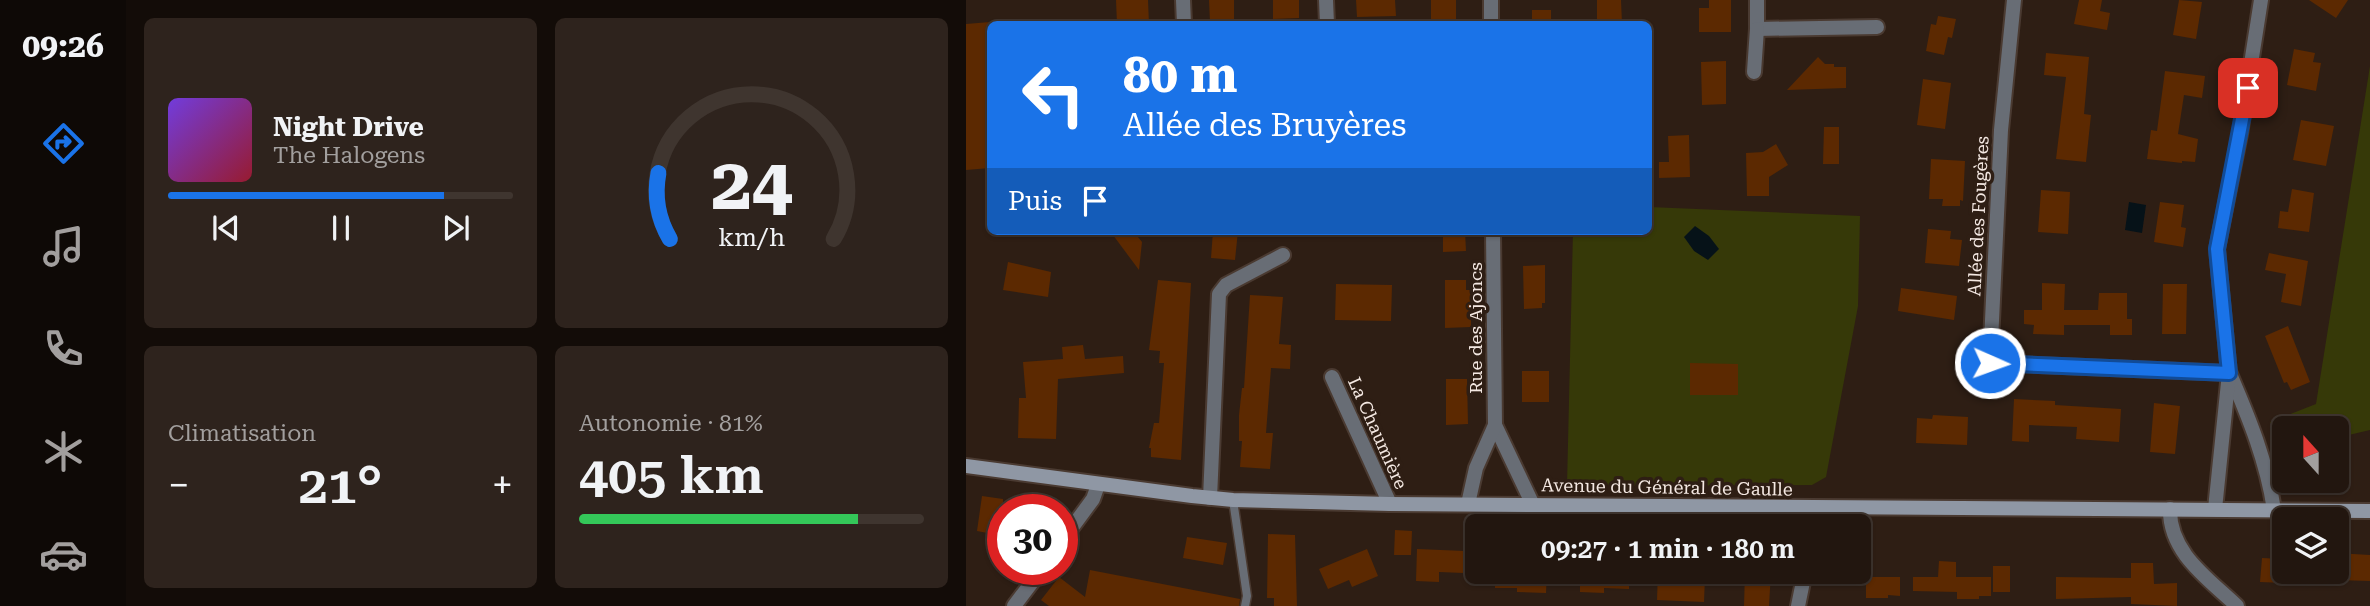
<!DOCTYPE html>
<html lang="fr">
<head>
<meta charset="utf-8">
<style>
  :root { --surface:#22160f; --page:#2e231d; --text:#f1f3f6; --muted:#a29f9e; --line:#3f352f; --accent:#1a73e8 }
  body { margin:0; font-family:"Roboto Serif",serif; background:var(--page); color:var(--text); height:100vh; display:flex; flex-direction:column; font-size:26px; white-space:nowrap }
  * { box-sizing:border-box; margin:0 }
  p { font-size:23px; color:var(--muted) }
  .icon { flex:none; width:38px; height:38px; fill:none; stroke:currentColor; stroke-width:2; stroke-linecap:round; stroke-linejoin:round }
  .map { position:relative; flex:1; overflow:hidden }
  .side { display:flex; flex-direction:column; gap:18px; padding:18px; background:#130c08; width:840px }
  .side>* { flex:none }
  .banner { position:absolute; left:21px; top:21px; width:665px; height:214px; border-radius:10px; box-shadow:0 2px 5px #0004,0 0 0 2px var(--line); background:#1a73e8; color:#fff; overflow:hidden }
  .needle { width:46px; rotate:339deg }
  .buttons { position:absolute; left:1306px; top:416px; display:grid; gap:14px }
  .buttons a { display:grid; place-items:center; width:77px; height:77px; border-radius:10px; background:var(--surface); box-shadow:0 2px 5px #0004,0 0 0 2px var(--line); font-size:35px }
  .speed { position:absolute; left:21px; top:494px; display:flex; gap:14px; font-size:35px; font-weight:700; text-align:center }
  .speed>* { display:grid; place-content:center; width:91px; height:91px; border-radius:50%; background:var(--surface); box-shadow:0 2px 5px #0004,0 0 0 2px var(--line); line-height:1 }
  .speed .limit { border:10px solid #d22; background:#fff; color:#111 }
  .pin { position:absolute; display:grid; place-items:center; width:60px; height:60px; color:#fff; margin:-30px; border-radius:14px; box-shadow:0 4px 10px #0006 }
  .me { position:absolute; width:77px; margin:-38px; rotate:92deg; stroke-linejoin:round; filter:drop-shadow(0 0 5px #0008) }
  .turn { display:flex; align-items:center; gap:24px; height:147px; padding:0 21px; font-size:32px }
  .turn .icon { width:91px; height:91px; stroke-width:2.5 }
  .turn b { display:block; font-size:49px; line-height:60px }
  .then { display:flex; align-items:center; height:66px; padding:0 21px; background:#0003; gap:14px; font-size:26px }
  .big { font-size:52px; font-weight:600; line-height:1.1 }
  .side .widget { flex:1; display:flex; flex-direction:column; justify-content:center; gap:10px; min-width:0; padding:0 24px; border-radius:10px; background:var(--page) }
  .side .dial { align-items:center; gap:0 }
  .dial svg { height:182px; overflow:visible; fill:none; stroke:var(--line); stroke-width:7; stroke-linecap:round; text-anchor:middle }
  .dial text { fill:var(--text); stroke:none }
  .song { display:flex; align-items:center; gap:21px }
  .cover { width:84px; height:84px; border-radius:10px; background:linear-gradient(135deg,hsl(260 70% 55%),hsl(350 70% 35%)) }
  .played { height:7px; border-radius:4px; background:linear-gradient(90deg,var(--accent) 80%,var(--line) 80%) }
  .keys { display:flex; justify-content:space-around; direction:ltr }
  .heat { display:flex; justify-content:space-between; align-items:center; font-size:38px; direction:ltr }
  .charge { height:10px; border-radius:5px; background:linear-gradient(90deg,#34c759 81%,var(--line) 0) }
  .side .tiles { flex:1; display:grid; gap:18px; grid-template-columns:repeat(2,1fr) }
  .trip { position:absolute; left:499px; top:514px; width:406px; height:70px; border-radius:10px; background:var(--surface); box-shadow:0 2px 5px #0004,0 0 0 2px var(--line); font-weight:600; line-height:70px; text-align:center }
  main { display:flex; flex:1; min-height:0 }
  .menu { display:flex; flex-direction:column; width:126px; justify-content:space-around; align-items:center; background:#0e0906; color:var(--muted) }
  .menu .icon { width:49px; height:49px }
  .menu .on { color:var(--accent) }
  .menu b { font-size:32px; color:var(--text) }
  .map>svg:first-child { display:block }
  .green { fill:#363908 }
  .water { fill:#061218 }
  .building { fill:#5c2901 }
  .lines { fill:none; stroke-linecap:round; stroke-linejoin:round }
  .service-casing { stroke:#4a3a31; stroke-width:11 }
  .minor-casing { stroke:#4a3a31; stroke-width:18 }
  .secondary-casing { stroke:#4a3a31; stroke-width:18 }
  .service { stroke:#686d75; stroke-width:8 }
  .minor { stroke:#686d75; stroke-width:14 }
  .secondary { stroke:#8f97a4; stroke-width:14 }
  .route-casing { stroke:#114b97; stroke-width:18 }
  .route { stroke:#1a73e8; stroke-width:12 }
  .labels { text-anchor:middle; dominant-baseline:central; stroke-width:7; stroke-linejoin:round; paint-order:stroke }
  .street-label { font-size:18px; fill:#f4e8e2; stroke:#2e1e14 }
</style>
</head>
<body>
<main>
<nav class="menu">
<b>09:26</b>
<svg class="icon on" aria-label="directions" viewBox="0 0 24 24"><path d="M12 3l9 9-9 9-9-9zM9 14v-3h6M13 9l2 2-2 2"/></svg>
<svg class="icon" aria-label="music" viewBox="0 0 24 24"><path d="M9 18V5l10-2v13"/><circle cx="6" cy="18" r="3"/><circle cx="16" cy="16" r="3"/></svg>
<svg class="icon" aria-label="phone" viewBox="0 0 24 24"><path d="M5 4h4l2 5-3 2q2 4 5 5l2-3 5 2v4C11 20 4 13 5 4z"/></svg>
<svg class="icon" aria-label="climate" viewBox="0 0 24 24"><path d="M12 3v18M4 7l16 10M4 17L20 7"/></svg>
<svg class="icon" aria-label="car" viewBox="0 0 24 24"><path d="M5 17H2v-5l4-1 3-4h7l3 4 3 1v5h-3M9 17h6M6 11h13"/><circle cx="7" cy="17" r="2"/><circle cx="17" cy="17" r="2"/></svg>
</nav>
<section class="side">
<div class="tiles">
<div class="widget">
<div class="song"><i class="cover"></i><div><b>Night Drive</b><p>The Halogens</p></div></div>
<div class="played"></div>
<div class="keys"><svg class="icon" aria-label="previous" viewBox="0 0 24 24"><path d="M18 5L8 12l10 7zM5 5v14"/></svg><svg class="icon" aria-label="pause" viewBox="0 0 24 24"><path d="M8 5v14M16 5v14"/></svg><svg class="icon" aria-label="next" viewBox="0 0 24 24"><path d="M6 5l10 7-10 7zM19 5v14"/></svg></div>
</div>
<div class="widget dial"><svg viewBox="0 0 100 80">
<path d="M14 69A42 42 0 1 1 86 69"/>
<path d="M14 69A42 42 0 0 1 9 40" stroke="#1a73e8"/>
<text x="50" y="56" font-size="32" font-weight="700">24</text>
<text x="50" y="72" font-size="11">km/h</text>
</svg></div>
<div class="widget"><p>Climatisation</p>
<div class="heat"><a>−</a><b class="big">21°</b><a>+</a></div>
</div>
<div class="widget"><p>Autonomie · 81%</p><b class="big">405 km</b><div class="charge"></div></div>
</div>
</section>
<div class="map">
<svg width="1404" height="606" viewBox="0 0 1404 606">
  <rect width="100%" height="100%" fill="#2e1e14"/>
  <g class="green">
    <polygon points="1404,66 1404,430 1370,438 1370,429 1318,429 1318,443 1304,422 1350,404"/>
    <polygon points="683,207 894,216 892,306 860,477 846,485 601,486 607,231 682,231"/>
  </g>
  <g class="water">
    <polygon points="1163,202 1180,205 1176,233 1159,230"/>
    <polygon points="729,226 743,236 753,249 742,260 728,251 718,237"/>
  </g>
  <g class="building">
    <polygon points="150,0 182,0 183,24 151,24"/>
    <polygon points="243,0 268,0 268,21 244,22"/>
    <polygon points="307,0 333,0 333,18 307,19"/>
    <polygon points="390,0 429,0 430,16 391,17"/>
    <rect x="465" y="0" width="25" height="24"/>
    <polygon points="631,0 655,0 656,24 631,24"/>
    <polygon points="743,0 765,0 765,32 733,32 733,8 743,8"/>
    <polygon points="1113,0 1136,0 1134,11 1144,13 1141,30 1108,24"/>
    <polygon points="1213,0 1236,2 1230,39 1207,35"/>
    <polygon points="1343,0 1382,0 1370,18"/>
    <rect x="566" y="10" width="19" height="14"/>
    <polygon points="972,16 990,19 986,38 982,37 978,55 960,51 965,24 970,25"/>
    <polygon points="24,22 24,168 0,170 0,24"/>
    <polygon points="1328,49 1349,53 1347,62 1355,63 1350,91 1321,85"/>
    <polygon points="1080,53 1123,57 1118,114 1125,115 1120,162 1090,159 1100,77 1078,75"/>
    <polygon points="852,57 859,64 868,64 868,67 880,67 880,88 821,90"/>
    <polygon points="760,61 760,104 736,105 735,62"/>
    <polygon points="1199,71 1239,76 1236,98 1218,95 1212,134 1232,139 1229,162 1216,161 1216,163 1181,159 1185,130 1191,131"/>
    <polygon points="957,79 985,83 979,129 951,125"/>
    <polygon points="1335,120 1368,126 1360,166 1327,160"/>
    <polygon points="858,127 873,127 873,164 857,164"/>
    <polygon points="723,135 724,177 693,178 693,162 703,162 702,136"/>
    <polygon points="810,144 822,165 803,177 803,196 781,196 780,153 797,152"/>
    <polygon points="965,159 999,161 997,201 994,200 994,206 976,206 977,199 963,199"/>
    <polygon points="1326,189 1348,193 1343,232 1312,228 1314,211 1322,212"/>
    <polygon points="1075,190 1104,192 1102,234 1072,232"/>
    <polygon points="1194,202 1218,205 1215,227 1220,228 1217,247 1188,242"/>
    <polygon points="962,229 985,231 984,239 996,240 993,266 959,263"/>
    <polygon points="144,231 167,231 176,242 173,270"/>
    <polygon points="247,231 272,231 269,260 245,258"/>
    <polygon points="477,231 499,231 500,251 477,252"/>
    <polygon points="1303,253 1342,261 1335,306 1315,302 1320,274 1299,270"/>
    <polygon points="42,262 85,272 82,297 37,290"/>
    <polygon points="579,265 579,303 576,303 576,308 558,309 557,266"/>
    <polygon points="192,280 225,283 215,460 185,457 185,448 183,448 188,423 193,423 198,363 193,363 194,351 183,350"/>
    <polygon points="479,280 500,280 500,290 505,290 505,327 479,328"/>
    <polygon points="1076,283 1099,284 1098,310 1132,310 1133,293 1161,293 1161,319 1166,319 1166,335 1144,335 1144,325 1098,325 1098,335 1067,334 1068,325 1058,324 1058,310 1076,310"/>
    <polygon points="370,284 426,285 425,321 369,320"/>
    <polygon points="1197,284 1221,284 1220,334 1196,334"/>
    <polygon points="935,288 991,296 988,320 932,311"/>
    <polygon points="284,295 317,297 313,344 325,345 324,369 305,368 300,433 307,433 304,469 274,467 276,441 273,441 273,415 276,388 278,388"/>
    <polygon points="1322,326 1344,382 1325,390 1321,382 1318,383 1299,336"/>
    <polygon points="117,345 119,359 157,356 158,373 92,379 90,439 52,438 53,398 60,398 57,362 97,359 96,347"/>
    <polygon points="724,363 772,364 772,395 724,395"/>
    <rect x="556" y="371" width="27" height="31"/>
    <polygon points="480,379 501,379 502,424 480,425"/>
    <polygon points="1048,399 1089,401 1089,405 1155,409 1153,442 1110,439 1111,427 1063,425 1063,442 1046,441"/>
    <polygon points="1188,403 1214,406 1209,454 1184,452"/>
    <polygon points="967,415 1002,417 1001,445 950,443 951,418 966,419"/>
    <polygon points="16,496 37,499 37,536 11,531"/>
    <polygon points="429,530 446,531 445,555 428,555"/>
    <polygon points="302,534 329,535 331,606 308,606 308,598 301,598"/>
    <polygon points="221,537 261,543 257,565 217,558"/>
    <polygon points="401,549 412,576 386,587 383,580 362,589 353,569"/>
    <polygon points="451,549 499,551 498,573 473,572 473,582 450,581"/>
    <polygon points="1370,553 1404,555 1404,581 1370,580"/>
    <polygon points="1296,558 1318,559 1318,583 1294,582"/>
    <polygon points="973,561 990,562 990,577 1025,577 1025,596 1013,596 1013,599 991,599 991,592 947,591 947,577 972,577"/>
    <polygon points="1165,563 1187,563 1188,584 1211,583 1211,606 1165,604 1165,597 1090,599 1090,577 1165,578"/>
    <rect x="1027" y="566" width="17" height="26"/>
    <polygon points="124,570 274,599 273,606 83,606 75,600 93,577 119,597"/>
    <polygon points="529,572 581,572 580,593 551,592 551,588 529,588"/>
    <polygon points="614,572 663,572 663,589 638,588 638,593 614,592"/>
    <polygon points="692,572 739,577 738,602 691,600"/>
    <polygon points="779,572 805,572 803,606 778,606"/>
    <polygon points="900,577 934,577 934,596 922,595 922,598 900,598"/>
  </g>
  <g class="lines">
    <g class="service-casing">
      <polyline id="service" points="267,500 281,596 279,606"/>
    </g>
    <g class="minor-casing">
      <g id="minor">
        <polyline points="217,0 218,24"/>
        <polyline points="360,0 361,24"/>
        <polyline points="525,0 525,24"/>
        <polyline points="791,0 791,29 911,27"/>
        <polyline points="1048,0 1035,130 1024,363 1263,373"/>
        <polyline points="788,72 791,29"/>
        <path d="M 1264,374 C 1283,418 1301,462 1308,510"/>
        <polyline points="366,377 424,504"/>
        <polyline points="529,425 567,505"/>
        <polyline points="244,498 253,294 260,285 317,255"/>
        <polyline points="502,504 510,468 529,425 527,231"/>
        <path d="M 1204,509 C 1203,553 1243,579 1271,606"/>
        <polyline points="1249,509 1263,373 1251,249 1274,134 1295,0"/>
        <polyline points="849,527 853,508"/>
        <polyline points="96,541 127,499 132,485"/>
        <polyline points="48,606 76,569"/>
        <polyline points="832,606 839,572"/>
      </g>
    </g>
    <g class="secondary-casing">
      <polyline id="secondary" points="0,466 226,496 267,500 424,504 1404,511"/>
    </g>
    <use href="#service" class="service"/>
    <use href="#minor" class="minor"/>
    <use href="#secondary" class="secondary"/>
  </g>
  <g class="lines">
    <g class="route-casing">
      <polyline id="route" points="1024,363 1263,373 1251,249 1282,88"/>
    </g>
    <use href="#route" class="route"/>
  </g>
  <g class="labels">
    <g class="street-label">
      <text transform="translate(1012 216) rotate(-87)">Allée des Fougères</text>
      <text transform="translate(509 328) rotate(-90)">Rue des Ajoncs</text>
      <text transform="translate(412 433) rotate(66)">La Chaumière</text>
      <text transform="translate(701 487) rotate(1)">Avenue du Général de Gaulle</text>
    </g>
  </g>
</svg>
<div class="buttons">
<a><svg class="needle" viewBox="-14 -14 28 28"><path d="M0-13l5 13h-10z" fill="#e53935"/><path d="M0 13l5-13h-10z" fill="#a29f9e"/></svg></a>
<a><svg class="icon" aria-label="layers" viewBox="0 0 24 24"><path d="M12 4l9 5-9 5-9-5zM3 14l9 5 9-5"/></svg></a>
</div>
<div class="speed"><div class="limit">30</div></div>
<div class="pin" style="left:1282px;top:88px;background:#d93025"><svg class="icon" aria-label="arrive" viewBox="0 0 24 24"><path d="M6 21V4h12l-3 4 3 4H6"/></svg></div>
<svg class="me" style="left:1024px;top:363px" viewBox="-20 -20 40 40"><circle r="17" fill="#1a73e8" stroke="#fff" stroke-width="3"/><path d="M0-11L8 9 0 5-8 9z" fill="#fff"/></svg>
<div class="trip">09:27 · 1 min · 180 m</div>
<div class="banner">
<div class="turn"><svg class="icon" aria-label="left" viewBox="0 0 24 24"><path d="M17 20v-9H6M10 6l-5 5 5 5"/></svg><div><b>80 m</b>Allée des Bruyères</div></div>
<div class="then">Puis<svg class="icon" aria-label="arrive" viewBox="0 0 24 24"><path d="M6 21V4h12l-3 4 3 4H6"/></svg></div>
</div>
</div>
</main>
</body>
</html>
